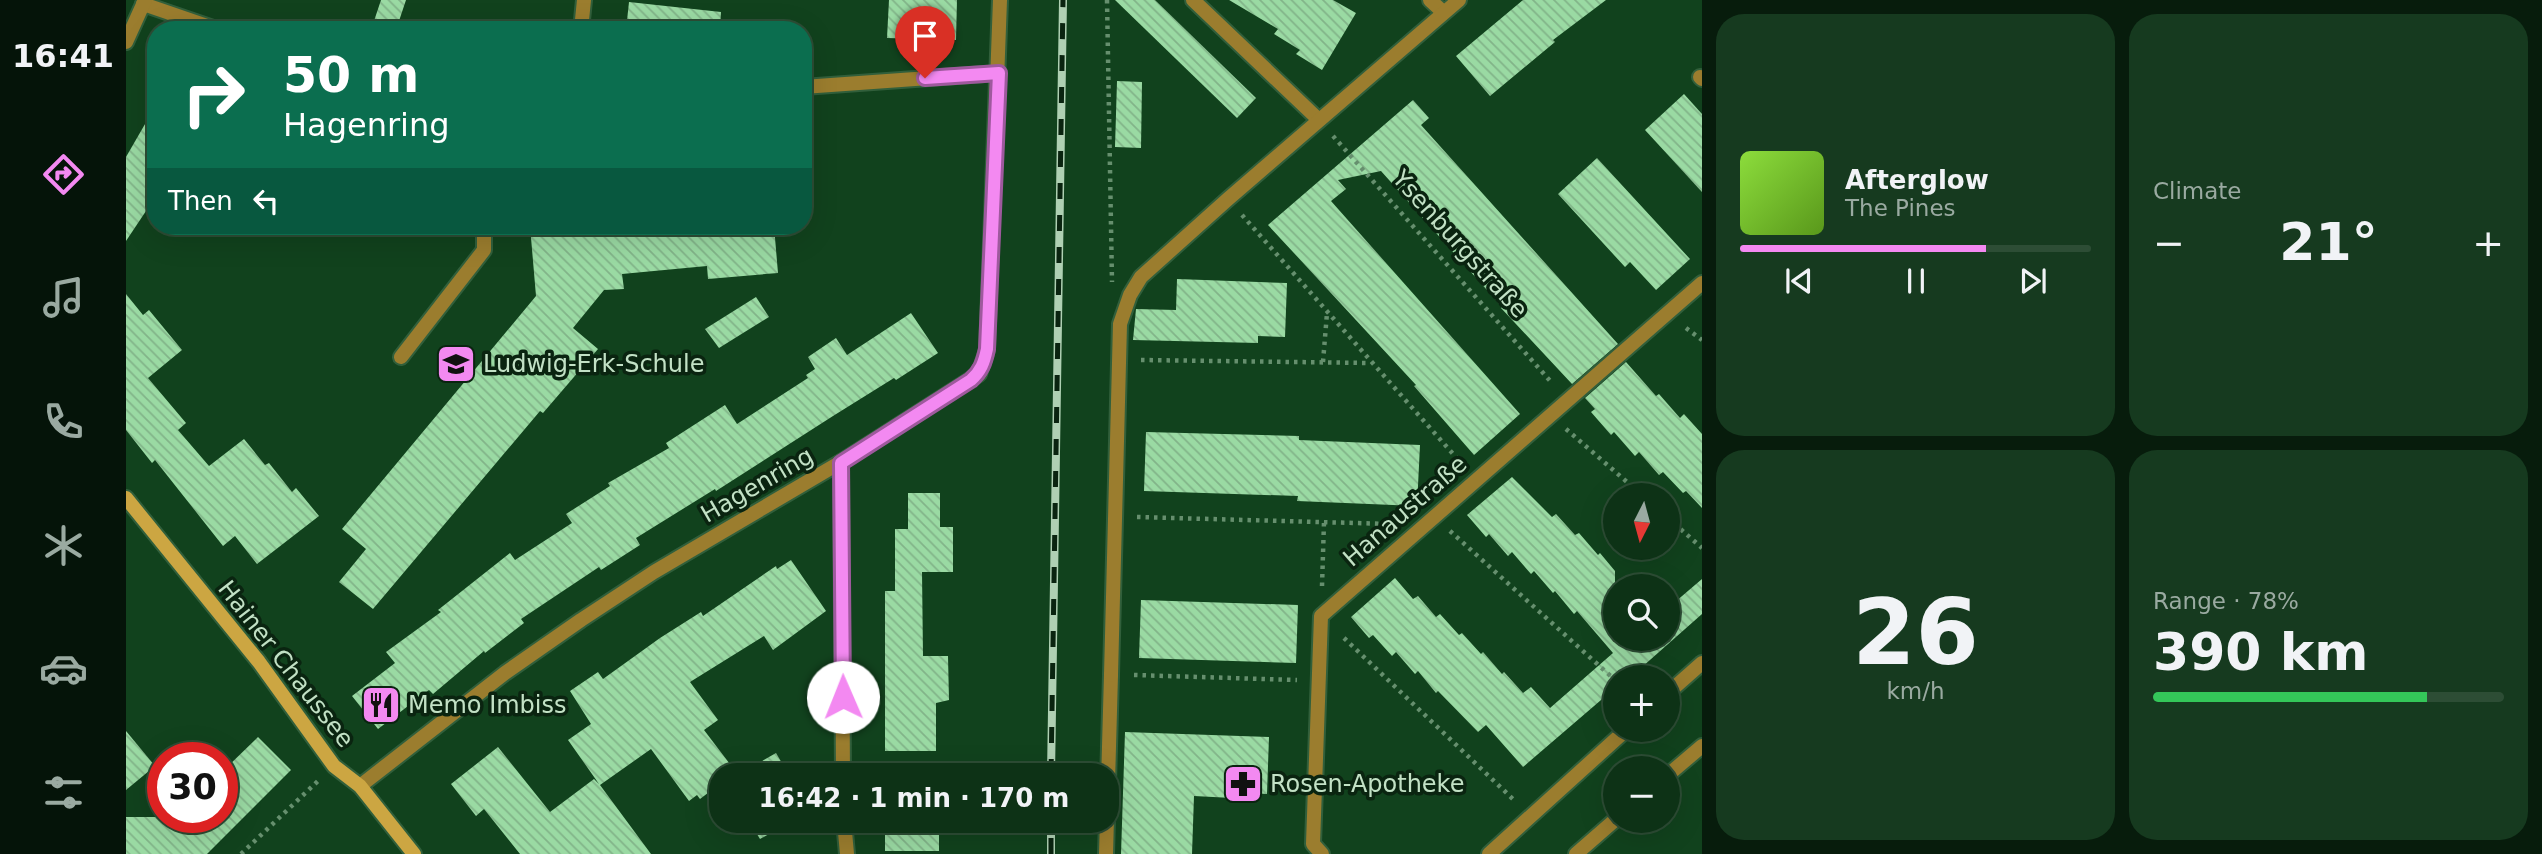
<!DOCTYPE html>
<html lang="en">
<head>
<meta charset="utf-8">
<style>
  :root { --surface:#0d3216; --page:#163a1f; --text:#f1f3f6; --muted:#9aaaa1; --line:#2d4d35; --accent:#f389f1 }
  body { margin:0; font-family:"DejaVu Sans",sans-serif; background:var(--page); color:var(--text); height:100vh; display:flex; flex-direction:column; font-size:26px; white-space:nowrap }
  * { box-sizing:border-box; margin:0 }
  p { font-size:23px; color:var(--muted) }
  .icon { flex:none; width:38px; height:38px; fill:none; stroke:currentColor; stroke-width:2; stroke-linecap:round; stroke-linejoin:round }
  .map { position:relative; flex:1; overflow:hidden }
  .sheet { display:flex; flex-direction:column; gap:14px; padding:14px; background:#071c0c; width:840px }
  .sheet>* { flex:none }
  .top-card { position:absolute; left:21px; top:21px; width:665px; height:214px; border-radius:28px; box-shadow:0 7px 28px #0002,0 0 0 2px var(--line); background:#0b6e4f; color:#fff; overflow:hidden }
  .needle { width:46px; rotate:186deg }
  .fabs { position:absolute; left:1477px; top:483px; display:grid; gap:14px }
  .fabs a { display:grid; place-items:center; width:77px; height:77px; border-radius:50%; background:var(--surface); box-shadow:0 7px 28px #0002,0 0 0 2px var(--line); font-size:35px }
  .speed { position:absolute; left:21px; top:742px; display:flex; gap:14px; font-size:35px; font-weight:700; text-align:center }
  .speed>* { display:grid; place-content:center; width:91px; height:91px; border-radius:50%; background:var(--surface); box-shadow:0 7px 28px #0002,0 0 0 2px var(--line); line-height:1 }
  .speed .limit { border:10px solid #d22; background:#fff; color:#111 }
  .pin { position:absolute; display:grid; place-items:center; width:60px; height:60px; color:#fff; margin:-72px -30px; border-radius:50% 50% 50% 0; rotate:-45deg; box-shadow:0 0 7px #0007 }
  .pin .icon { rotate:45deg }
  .me { position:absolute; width:77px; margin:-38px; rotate:359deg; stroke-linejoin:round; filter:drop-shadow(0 0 5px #0008) }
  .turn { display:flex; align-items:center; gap:24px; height:147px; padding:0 21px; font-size:32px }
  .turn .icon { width:91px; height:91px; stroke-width:2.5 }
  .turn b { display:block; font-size:49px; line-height:60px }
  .then { display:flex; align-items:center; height:66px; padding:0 21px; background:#0003; gap:14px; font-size:26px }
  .big { font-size:52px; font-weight:700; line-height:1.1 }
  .sheet .card { flex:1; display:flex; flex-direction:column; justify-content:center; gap:10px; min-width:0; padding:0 24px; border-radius:28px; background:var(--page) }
  .sheet .dial { align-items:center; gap:0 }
  .dial b { font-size:91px; line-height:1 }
  .song { display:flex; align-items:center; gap:21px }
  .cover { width:84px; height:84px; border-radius:10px; background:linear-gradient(135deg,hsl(90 70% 55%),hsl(90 70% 35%)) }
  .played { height:7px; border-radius:4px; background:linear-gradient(90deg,var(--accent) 70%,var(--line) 70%) }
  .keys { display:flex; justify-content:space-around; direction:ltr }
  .heat { display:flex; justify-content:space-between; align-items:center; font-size:38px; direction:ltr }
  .charge { height:10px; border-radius:5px; background:linear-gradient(90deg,#34c759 78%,var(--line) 0) }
  .sheet .tiles { flex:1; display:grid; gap:14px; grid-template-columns:repeat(2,1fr) }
  .trip { position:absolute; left:583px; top:763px; width:410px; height:70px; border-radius:28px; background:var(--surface); box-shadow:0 7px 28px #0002,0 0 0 2px var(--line); font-weight:700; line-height:70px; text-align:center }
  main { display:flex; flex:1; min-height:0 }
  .menu { display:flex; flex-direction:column; width:126px; justify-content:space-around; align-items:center; background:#051409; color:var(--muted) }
  .menu .icon { width:49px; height:49px }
  .menu .active { color:var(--accent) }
  .menu b { font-size:32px; color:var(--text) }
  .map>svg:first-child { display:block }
  .building { fill:url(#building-back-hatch) }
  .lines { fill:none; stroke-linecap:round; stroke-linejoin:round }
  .lane-casing { stroke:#315f3b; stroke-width:18 }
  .street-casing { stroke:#315f3b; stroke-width:18 }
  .secondary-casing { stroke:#315f3b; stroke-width:18 }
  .path { stroke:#668f6e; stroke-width:4.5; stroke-dasharray:3.5 5; stroke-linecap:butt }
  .lane { stroke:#9b7d2e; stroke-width:14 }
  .street { stroke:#9b7d2e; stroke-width:14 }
  .secondary { stroke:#cca642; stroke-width:14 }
  .rail-casing { stroke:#afd0b3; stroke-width:8 }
  .rail { stroke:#0a2410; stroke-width:5; stroke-dasharray:16; stroke-linecap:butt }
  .route-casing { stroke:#9e599d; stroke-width:18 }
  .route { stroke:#f389f1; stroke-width:12 }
  .labels { text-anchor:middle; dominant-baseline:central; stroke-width:7; stroke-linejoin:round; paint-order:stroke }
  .street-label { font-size:24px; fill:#c2e1c5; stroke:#0a2410 }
  .poi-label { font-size:24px; fill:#c2e1c5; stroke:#0a2410; text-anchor:start }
</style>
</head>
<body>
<main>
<nav class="menu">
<b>16:41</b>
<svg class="icon active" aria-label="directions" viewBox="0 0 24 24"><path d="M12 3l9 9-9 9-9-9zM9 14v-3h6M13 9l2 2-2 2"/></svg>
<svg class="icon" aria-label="music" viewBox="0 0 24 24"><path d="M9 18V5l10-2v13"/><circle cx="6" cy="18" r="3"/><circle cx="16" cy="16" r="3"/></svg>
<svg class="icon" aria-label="phone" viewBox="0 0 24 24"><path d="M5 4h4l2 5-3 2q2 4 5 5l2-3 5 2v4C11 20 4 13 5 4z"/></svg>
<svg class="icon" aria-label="climate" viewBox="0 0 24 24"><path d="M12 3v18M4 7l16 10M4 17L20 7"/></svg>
<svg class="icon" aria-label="car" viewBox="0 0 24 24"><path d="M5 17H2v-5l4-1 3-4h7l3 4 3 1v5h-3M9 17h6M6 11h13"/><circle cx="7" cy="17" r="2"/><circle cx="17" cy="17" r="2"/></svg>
<svg class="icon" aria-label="filters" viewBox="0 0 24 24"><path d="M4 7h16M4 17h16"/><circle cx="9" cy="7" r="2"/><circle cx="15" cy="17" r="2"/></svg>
</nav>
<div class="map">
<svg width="1576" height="854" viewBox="0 0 1576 854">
  <defs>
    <pattern id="building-back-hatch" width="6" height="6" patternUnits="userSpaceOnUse" patternTransform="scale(1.75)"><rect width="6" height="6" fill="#9adaa3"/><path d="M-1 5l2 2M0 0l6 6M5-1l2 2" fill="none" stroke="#82b489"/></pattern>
  </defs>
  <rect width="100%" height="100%" fill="#11421d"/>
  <g class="building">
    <polygon points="255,0 280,0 270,30 245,30"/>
    <polygon points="763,0 831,0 830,40 761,38"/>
    <polygon points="989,0 1029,0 1130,98 1111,118"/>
    <polygon points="1103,0 1207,0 1230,13 1196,70 1170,54 1174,50 1148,34 1152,29"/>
    <polygon points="1397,0 1480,0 1427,40 1429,42 1364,96 1330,56"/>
    <polygon points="503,2 595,12 594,30 500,30"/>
    <polygon points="991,81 1016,82 1015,148 989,147"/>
    <polygon points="1558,94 1576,114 1576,192 1519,130"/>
    <polygon points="1287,100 1303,118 1295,125 1492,344 1446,384 1375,308 1376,307 1255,171 1212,180 1220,189 1205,201 1394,414 1348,455 1288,386 1290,385 1142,225"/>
    <polygon points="30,105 30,196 0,241 0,157"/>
    <polygon points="1471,158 1564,259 1530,290 1504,262 1499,267 1432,194"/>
    <polygon points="404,226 473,226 474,236 536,230 536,226 648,226 652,273 582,279 581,266 496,274 498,289 478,290 447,328 472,349 417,413 414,411 247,609 213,582 240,549 216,529 410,296"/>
    <polygon points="1051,279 1161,283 1159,337 1132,336 1132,343 1007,340 1010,309 1050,310"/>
    <polygon points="0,294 17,315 23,310 56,350 22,378 60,423 52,430 83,466 118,439 139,465 143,463 166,492 170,488 193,516 131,564 109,536 97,546 29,460 26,463 0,430"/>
    <polygon points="630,297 643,317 593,348 579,329"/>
    <polygon points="785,313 812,353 770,380 768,378 707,416 590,491 589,489 510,538 514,545 475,570 473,567 395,619 398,623 359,653 358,651 307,694 303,690 252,729 226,696 269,663 260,652 315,612 312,610 384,553 389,560 446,523 440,514 484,486 482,483 543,448 540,443 599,405 611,424 682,378 680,375 689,369 682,357 710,338 721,355"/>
    <polygon points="1500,362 1530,396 1533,394 1554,418 1558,414 1576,434 1576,508 1560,491 1557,493 1537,472 1533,475 1513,452 1509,456 1488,432 1485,435 1465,412 1469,409 1459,398"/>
    <polygon points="1020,432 1173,436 1173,440 1294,445 1291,506 1171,501 1172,496 1018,491"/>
    <polygon points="1386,477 1426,517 1430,514 1449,535 1453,533 1472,555 1474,553 1489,571 1489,639 1542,639 1542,608 1576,579 1576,614 1507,675 1501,677 1489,677 1489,688 1397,767 1360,725 1352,732 1312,691 1310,693 1292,671 1289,674 1270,652 1266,656 1247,635 1243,638 1225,617 1269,578 1287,599 1292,596 1310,617 1314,614 1333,635 1336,633 1355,654 1357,652 1376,674 1378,672 1397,693 1405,687 1424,708 1487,653 1451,611 1448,614 1429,591 1427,593 1408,571 1405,574 1386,552 1382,556 1363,534 1360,537 1341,515"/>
    <polygon points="782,493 814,493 814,527 827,527 827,572 796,572 797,656 822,656 823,700 810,703 810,751 759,751 759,591 769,591 769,529 782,529"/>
    <polygon points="665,560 700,611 647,650 638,636 564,682 592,720 578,730 610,772 606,775 595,775 595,783 574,799 571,795 563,801 525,749 474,785 525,854 394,854 358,809 350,816 325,784 372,747 424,812 468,779 473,784 442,740 465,724 444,691 472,672 477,679 534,638 575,612 577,616 650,566 651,569"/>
    <polygon points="1015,600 1172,605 1170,663 1013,658"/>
    <polygon points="0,731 29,766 0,790"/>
    <polygon points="999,732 1143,737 1141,794 1106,792 1106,798 1068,796 1066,854 995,854"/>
    <polygon points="132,737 165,770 81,854 0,854 0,817 96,817 96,772"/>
    <polygon points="650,753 663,775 612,775"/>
    <polygon points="623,821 666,821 634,839"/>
    <rect x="759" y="821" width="54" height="30"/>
  </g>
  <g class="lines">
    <g class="lane-casing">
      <g id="lane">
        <polyline points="1067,0 1193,120"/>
        <polyline points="275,357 358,250 358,226"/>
        <polyline points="980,854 985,675"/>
      </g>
    </g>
    <g class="street-casing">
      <g id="street">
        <polyline points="1304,0 1317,12"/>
        <polyline points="17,4 93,30"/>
        <polyline points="455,30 458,0"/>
        <polyline points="0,42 19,0"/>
        <polyline points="1574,77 1576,79"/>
        <polyline points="677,87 873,73"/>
        <polyline points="715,462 717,775"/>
        <polyline points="985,675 994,324 1004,295 1015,277 1102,199 1333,0"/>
        <polyline points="1542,693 1576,663"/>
        <polyline points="1542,775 1576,746"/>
        <polyline points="234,786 379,673 455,620 528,572 715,462 853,374 861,350 874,0"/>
        <polyline points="718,821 721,854"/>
        <polyline points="1196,854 1187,844 1195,616 1576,283"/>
        <polyline points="1363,854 1500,730"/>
        <polyline points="1450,854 1489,820"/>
      </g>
    </g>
    <g class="secondary-casing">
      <polyline id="secondary" points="0,498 133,662 208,766 234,786 288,854"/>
    </g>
    <g class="path">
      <polyline points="981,0 986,282"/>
      <polyline points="1207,136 1426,383"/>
      <polyline points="1116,215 1335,463"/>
      <polyline points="1560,328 1576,340"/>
      <polyline points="1015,360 1244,363"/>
      <polyline points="1197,362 1201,313"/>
      <polyline points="1440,429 1516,495"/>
      <polyline points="1011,517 1265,524"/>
      <polyline points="1542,518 1576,548"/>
      <polyline points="1324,531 1489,680"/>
      <polyline points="1196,586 1198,522"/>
      <polyline points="1218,638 1389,801"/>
      <polyline points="1008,675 1171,680"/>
      <polyline points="115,854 193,780"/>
    </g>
    <use href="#lane" class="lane"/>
    <use href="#street" class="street"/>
    <use href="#secondary" class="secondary"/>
    <g class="rail-casing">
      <g id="rail">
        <polyline points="925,775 937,0"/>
        <polyline points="925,854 925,821"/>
      </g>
    </g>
    <use href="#rail" class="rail"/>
  </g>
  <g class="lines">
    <g class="route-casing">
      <path id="route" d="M 717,697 L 715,463 L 845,380 C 855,371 858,363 861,349 L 873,73 L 799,78"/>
    </g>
    <use href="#route" class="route"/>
  </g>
  <defs>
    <g id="school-square" transform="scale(2.0125)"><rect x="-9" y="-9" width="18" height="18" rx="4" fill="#f389f1" stroke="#0a2410"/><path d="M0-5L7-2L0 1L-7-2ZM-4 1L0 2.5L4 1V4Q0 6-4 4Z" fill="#111"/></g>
    <g id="restaurant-square" transform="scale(2.0125)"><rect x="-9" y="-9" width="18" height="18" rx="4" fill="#f389f1" stroke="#0a2410"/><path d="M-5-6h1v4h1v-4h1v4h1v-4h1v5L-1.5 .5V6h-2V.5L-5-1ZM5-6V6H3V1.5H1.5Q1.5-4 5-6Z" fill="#111"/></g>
    <g id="pharmacy-square" transform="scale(2.0125)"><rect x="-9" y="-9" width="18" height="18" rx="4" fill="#f389f1" stroke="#0a2410"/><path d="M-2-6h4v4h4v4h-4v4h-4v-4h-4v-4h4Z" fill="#111"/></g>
  </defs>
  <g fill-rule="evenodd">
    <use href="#school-square" x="330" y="364"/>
    <use href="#restaurant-square" x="255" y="705"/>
    <use href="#pharmacy-square" x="1117" y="784"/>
  </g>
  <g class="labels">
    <g class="street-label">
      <text transform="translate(1334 244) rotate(48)">Ysenburgstraße</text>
      <text transform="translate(631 485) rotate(-30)">Hagenring</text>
      <text transform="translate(1279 511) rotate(-41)">Hanaustraße</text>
      <text transform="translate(160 664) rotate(52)">Hainer Chaussee</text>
    </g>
    <g class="poi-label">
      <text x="357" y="364">Ludwig-Erk-Schule</text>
      <text x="282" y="705">Memo Imbiss</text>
      <text x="1144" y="784">Rosen-Apotheke</text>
    </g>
  </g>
</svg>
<div class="fabs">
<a><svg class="needle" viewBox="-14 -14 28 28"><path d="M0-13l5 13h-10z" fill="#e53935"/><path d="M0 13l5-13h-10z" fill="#9aaaa1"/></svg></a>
<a><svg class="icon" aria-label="search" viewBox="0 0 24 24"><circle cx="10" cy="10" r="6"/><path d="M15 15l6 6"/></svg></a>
<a>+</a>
<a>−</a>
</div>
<div class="speed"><div class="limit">30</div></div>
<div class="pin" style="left:799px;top:78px;background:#d93025"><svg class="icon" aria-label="arrive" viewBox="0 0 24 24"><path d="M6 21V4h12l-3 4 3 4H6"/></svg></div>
<svg class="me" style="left:717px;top:697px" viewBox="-20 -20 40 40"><circle r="19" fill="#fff"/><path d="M0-13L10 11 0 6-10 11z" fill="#f389f1"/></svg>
<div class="trip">16:42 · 1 min · 170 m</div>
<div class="top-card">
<div class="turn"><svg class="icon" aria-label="right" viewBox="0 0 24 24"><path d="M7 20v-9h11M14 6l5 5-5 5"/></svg><div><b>50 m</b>Hagenring</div></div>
<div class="then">Then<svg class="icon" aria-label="left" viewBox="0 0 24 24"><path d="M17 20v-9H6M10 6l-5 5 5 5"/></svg></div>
</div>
</div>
<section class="sheet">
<div class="tiles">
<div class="card">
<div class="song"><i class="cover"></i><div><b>Afterglow</b><p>The Pines</p></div></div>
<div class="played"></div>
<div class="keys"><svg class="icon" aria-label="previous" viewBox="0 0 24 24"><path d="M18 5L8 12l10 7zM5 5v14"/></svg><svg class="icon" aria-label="pause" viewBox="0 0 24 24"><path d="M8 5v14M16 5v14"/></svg><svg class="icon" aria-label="next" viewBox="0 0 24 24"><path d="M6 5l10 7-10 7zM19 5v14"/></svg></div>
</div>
<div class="card"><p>Climate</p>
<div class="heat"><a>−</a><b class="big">21°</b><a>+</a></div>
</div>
<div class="card dial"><b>26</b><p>km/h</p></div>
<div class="card"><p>Range · 78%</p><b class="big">390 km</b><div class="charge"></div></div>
</div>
</section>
</main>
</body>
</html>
